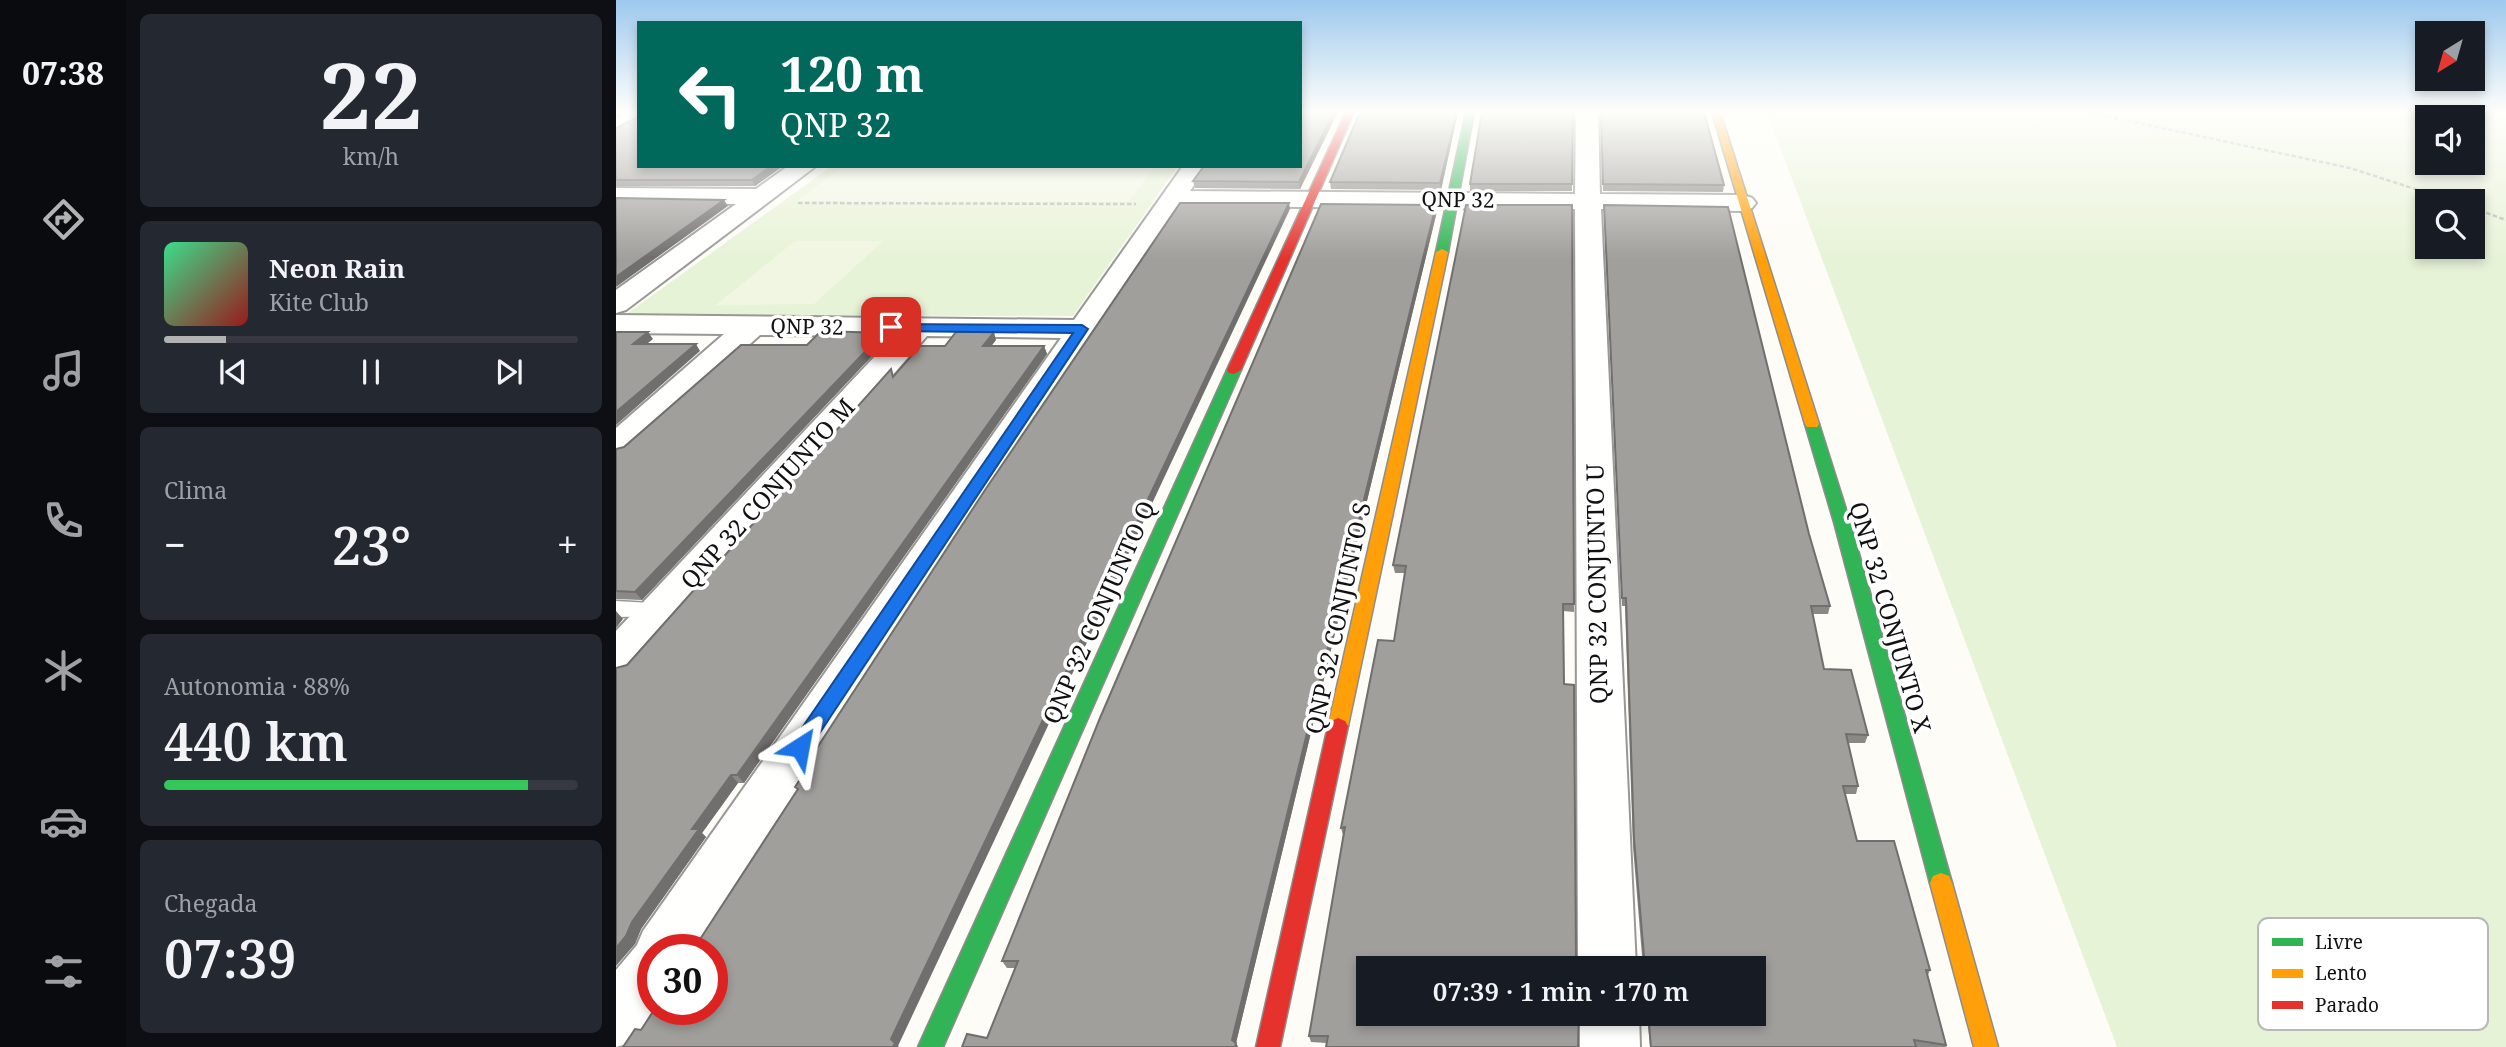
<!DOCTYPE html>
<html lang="pt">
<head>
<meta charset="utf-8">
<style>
  :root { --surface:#171b24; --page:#242831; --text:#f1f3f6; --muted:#9ea1a6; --line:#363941; --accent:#b2b2b3 }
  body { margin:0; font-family:"Noto Serif",serif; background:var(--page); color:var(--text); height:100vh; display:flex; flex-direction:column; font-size:26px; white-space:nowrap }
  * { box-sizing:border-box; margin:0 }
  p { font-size:23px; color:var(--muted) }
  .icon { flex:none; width:38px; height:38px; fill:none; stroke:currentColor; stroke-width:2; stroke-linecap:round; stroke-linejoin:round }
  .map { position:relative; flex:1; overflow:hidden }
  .details { display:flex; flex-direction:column; gap:14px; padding:14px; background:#0d0f14; width:490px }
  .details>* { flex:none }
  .hud { position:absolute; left:21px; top:21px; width:665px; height:147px; border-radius:0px; box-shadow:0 4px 10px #0003; background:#00695c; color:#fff; overflow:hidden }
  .needle { width:46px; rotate:217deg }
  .tools { position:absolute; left:1799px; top:21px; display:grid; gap:14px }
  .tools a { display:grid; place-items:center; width:70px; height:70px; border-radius:0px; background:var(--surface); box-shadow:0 4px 10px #0003; font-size:35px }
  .speed { position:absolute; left:21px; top:934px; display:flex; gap:14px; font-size:35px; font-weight:700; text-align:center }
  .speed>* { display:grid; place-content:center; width:91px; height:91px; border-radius:50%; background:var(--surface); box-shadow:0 4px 10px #0003; line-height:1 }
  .speed .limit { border:10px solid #d22; background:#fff; color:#111 }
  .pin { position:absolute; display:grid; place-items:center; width:60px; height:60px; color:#fff; margin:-30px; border-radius:14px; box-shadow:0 4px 10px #0006 }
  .me { position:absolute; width:77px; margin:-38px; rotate:34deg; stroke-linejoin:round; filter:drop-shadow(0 0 5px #0008) }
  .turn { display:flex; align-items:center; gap:24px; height:147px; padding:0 28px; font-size:32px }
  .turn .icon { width:91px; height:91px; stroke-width:2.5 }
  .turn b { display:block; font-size:49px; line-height:60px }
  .big { font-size:52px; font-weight:600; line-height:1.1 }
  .details .tile { flex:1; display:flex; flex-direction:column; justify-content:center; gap:10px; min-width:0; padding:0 24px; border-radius:10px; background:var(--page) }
  .details .dial { align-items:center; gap:0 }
  .dial b { font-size:91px; line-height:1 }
  .song { display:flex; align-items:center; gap:21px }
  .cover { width:84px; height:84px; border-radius:10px; background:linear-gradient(135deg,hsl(150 70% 55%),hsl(0 70% 35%)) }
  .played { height:7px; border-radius:4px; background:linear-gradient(90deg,var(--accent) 15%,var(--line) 15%) }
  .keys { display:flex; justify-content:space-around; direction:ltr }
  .heat { display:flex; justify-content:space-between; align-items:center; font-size:38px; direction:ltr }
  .charge { height:10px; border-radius:5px; background:linear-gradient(90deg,#34c759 88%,var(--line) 0) }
  .trip { position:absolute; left:740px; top:956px; width:410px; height:70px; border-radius:0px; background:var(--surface); box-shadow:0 4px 10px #0003; font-weight:600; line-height:70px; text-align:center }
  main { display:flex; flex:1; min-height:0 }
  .tabs { display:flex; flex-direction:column; width:126px; justify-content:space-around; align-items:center; background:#090b0e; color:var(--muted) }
  .tabs .icon { width:49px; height:49px }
  .tabs .selected { color:var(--accent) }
  .tabs b { font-size:32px; color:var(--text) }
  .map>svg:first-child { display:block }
  .green { fill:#e7f3d7; fill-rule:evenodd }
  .pitch { fill:#f0f6e1 }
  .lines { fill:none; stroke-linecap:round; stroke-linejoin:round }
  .lane-casing { stroke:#979795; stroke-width:3 }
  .street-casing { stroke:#979795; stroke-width:4 }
  .fast-casing { stroke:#8e8d8b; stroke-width:3 }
  .slow-casing { stroke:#8e8d8b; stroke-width:3 }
  .jam-casing { stroke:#8e8d8b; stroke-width:3 }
  .path { stroke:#b9b9b8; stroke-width:2.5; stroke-dasharray:4.5 2.5; stroke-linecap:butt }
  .lane { fill:#fffffe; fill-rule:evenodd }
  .street { fill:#fffffe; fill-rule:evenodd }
  .fast { fill:#30b455; fill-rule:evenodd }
  .slow { fill:#ff9f0a; fill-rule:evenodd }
  .jam { fill:#e5322d; fill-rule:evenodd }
  .wall { fill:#8a8986 }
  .shaded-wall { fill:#716f6d }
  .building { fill:#a19f9c; stroke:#716f6d; stroke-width:2 }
  .route { fill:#1a73e8; stroke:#114b97; stroke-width:2 }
  .labels { text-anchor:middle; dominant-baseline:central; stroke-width:7; stroke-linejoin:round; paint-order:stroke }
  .far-street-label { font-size:21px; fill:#111; stroke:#fff }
  .street-label { font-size:24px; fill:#111; stroke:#fff }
  .key { fill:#fff; stroke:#b8b8b8; stroke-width:2 }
  .key-label { font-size:19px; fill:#111 }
</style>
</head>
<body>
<main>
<nav class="tabs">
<b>07:38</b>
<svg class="icon selected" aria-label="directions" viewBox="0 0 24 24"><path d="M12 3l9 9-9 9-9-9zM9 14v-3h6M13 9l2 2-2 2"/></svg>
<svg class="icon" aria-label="music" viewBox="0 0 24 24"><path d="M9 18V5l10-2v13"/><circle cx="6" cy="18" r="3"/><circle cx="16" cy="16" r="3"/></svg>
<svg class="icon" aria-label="phone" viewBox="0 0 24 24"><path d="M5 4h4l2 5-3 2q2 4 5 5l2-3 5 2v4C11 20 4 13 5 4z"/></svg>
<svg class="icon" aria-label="climate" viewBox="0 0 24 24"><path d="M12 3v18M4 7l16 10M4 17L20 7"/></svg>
<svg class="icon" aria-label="car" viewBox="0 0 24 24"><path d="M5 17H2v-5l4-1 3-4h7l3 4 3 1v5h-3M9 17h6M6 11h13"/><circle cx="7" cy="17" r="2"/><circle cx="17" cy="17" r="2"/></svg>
<svg class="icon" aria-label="filters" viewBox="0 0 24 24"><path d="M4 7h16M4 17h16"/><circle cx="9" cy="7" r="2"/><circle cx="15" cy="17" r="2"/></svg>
</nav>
<section class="details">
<div class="tile dial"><b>22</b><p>km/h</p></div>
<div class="tile">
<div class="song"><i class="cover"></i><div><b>Neon Rain</b><p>Kite Club</p></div></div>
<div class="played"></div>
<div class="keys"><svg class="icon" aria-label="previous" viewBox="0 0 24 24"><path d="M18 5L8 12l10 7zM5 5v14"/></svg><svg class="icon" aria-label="pause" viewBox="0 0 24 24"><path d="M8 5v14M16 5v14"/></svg><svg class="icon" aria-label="next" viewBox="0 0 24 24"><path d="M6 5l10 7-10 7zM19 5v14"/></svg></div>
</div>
<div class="tile"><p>Clima</p>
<div class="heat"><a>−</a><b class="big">23°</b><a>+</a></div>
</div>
<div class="tile"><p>Autonomia · 88%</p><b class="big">440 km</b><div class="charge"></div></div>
<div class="tile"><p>Chegada</p><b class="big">07:39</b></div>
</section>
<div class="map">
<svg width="1890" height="1047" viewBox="0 0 1890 1047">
  <rect width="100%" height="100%" fill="#fdfcf7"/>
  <g class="green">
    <path d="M 1151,112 L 1890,112 L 1890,1047 L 1501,1047 ZM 1811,117 L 1857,117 L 1857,163 L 1811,163 ZM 1811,201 L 1857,201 L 1857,247 L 1811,247 Z"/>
    <polygon points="216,166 562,166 457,316 9,315"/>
  </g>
  <g class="pitch">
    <polygon points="228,166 539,166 513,202 181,201"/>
    <polygon points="179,241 267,241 198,304 100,305"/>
  </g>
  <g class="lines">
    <g class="lane-casing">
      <polygon id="lane" points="0,601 53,604 56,610 53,616 0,617"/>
    </g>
    <g class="street-casing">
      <g id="street">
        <polygon points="11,112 23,112 23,123 0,134 0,118"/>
        <polygon points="960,112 982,112 984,194 1127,195 1136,198 1140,203 1136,208 1127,211 985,209 1020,968 962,968 959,209 564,206 370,496 79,950 37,950 37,1010 41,1010 21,1041 0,1047 0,970 21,945 27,931 445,338 311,336 16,671 0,676 0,631 278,336 144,335 12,453 0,457 0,428 108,334 0,333 0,315 458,320 567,166 591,166 574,191 959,194"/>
        <polygon points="172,166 200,166 10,310 0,313 0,290 120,204 0,202 0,188 140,189"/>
        <polygon points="963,1013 1023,1013 1024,1047 964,1047"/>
      </g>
    </g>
    <g class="fast-casing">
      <g id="fast">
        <polygon points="850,112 858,112 832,252 826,255 820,252"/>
        <polygon points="618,366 625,370 327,1047 302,1047 611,370"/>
        <polygon points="1196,420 1203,424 1234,522 1336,883 1333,890 1325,893 1317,890 1314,883 1218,522 1189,424"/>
      </g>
    </g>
    <g class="slow-casing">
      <g id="slow">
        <polygon points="1096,112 1104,112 1203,424 1201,427 1191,427 1189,424"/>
        <polygon points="826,249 832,252 732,726 729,731 722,734 715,731 712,726 820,252"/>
        <polygon points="1325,873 1333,876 1336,883 1382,1047 1358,1047 1314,883 1317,876"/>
      </g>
    </g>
    <g class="jam-casing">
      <g id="jam">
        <polygon points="730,112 738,112 625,370 618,374 613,373 611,370"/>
        <polygon points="722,718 729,721 732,726 664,1047 640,1047 712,726 715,721"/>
      </g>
    </g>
    <g class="path">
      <polyline points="1470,112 1734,168 1836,201"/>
      <polyline points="182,203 520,204"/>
      <polyline points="1857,208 1890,220"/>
    </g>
    <use href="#lane" class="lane"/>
    <use href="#street" class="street"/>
    <use href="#fast" class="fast"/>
    <use href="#slow" class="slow"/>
    <use href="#jam" class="jam"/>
  </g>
  <g class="wall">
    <polygon points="684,112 722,112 684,189 579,188 577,181"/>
    <polygon points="842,112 825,190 715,189 714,182"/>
    <polygon points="957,112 956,191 854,191 854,184"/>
    <polygon points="985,112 1108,185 1107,192 987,191"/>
    <polygon points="0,128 23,166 167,166 139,186 0,186"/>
    <polygon points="956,205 958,612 947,611 710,1043 695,1042 693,1036 727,835 725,828 778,641 789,573 779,573 777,565"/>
    <polygon points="821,211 620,1043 622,1047 346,1047 371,1038 399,968 391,968 386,961"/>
    <polygon points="988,212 1193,534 1214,606 1212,614 1197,614 1208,669 1252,735 1249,743 1232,743 1242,786 1240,794 1229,794 1241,841 1314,970 1312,975 1330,1045 1330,1047 1034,1047 1031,1013 1138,1013 1138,968 1027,968 1017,847 1009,606 1006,606"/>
    <polygon points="271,340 26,600 0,599 0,449 8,447 191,345"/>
    <polygon points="380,340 375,346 428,346 431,354 128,783 122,783 86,833 90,837 25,929 19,944 11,665 278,376 329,346"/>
  </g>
  <g class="shaded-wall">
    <polygon points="718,112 722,112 684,189 683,182"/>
    <polygon points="841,112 842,112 825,190 824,183"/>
    <polygon points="155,166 167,166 139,186 136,180"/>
    <polygon points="108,200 112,206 0,287 0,277"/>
    <polygon points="673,203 674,209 282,1046 283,1047 277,1047 275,1039"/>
    <polygon points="820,205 821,211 620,1043 622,1047 619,1047 616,1040"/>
    <polygon points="32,332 37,339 22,351 17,344"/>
    <polygon points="378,332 380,340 370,353 367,346"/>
    <polygon points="267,333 271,340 26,600 19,592"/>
    <polygon points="80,344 84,351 0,425 0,412"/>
    <polygon points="428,346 431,354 128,783 121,775"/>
    <polygon points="0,611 7,619 0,628"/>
    <polygon points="115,775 122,783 86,833 90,837 25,929 19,944 0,966 0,948 76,829"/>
  </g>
  <g class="building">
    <polygon points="22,112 23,112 23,166 155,166 136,180 0,180 0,128 22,117"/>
    <polygon points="684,112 718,112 683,182 577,181 588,166 684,166"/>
    <polygon points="744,112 841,112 824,183 714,182"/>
    <polygon points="866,112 957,112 956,184 854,184"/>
    <polygon points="985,112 1088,112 1108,185 987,184"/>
    <polygon points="0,198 108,200 0,277"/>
    <polygon points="564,203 673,203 275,1039 279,1043 277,1047 7,1047 19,1029 25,1030 38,1010 96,1010 96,950 77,950 182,789 179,787 185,778 182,777 369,490"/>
    <polygon points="705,204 820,205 616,1040 620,1043 619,1047 346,1047 351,1034 371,1038 402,961 386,961 484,718"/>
    <polygon points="850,205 956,205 958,604 947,604 948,684 958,685 960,961 963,964 963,968 752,968 752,1013 963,1013 962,1047 710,1047 712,1036 693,1036 729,827 725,828 762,640 778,641 790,566 777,565"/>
    <polygon points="988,205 1112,207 1193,534 1214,606 1195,606 1208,669 1235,670 1252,735 1230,734 1242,786 1227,786 1241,841 1278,841 1314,970 1310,970 1330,1045 1298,1040 1300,1047 1035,1047 1032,1013 1138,1013 1138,968 1029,968 1018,839 1010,598 1006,598"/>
    <polygon points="205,331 267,333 19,592 0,591 0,449 8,447 125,345 191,345"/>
    <polygon points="0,332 32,332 17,344 80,344 0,412"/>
    <polygon points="340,332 378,332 367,346 428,346 121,775 115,775 76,829 83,829 16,922 10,936 0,948 0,668 11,665 275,369 277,377 304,346 329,346"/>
  </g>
  <linearGradient id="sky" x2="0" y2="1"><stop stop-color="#9dc9ee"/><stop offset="0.43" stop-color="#fefefb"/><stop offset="1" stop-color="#fefefb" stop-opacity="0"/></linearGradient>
  <rect width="1890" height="259" fill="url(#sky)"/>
  <polygon class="route" points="271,324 466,325 472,329 191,752 177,752 174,747 177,741 457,333 275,331 269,327"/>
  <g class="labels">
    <g class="far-street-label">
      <text transform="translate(842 199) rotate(1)">QNP 32</text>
      <text transform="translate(191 326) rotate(1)">QNP 32</text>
    </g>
    <g class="street-label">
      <text transform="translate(151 493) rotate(-48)">QNP 32 CONJUNTO M</text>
      <text transform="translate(980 584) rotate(-91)">QNP 32 CONJUNTO U</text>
      <text transform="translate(482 612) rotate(-66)">QNP 32 CONJUNTO Q</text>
      <text transform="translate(1275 617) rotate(74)">QNP 32 CONJUNTO X</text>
      <text transform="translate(721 618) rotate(-78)">QNP 32 CONJUNTO S</text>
    </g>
  </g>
  <rect x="1642" y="918" width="230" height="112" rx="10" class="key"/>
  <rect x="1656" y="938" width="31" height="8" fill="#30b455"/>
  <rect x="1656" y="969" width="31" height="9" fill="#ff9f0a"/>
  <rect x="1656" y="1001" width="31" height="8" fill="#e5322d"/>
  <g class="key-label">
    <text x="1699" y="949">Livre</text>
    <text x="1699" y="980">Lento</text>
    <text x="1699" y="1012">Parado</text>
  </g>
</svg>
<div class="tools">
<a><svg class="needle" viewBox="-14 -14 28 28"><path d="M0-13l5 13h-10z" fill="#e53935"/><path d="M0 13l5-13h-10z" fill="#9ea1a6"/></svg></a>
<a><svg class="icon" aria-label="sound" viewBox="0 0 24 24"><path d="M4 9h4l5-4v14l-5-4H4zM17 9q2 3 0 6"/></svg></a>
<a><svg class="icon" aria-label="search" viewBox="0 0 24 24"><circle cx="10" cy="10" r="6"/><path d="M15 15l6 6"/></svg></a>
</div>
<div class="speed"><div class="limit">30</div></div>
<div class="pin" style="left:275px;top:327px;background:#d93025"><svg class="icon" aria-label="arrive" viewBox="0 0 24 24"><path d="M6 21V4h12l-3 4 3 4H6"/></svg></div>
<svg class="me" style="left:184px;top:747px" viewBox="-20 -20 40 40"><path d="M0-17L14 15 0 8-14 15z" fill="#1a73e8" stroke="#fff" stroke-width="4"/></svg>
<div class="trip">07:39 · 1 min · 170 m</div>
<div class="hud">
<div class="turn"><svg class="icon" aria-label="left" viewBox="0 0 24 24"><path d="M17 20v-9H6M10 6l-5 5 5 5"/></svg><div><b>120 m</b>QNP 32</div></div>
</div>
</div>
</main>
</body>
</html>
